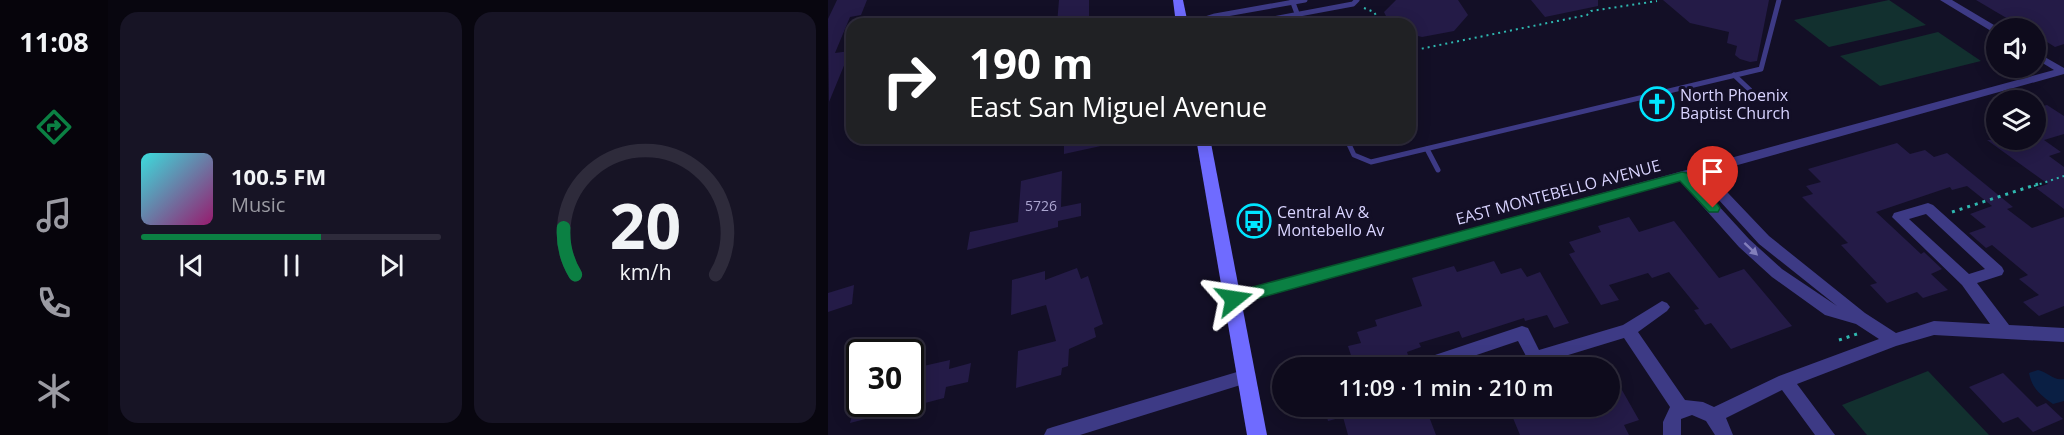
<!DOCTYPE html>
<html lang="en">
<head>
<meta charset="utf-8">
<style>
  :root { --surface:#0e0b1c; --page:#171425; --text:#f1f3f6; --muted:#9b9ba3; --line:#2e2b3b; --accent:#0b8043 }
  body { margin:0; font-family:"Open Sans",sans-serif; background:var(--page); color:var(--text); height:100vh; display:flex; flex-direction:column; font-size:22px; white-space:nowrap }
  * { box-sizing:border-box; margin:0 }
  p { font-size:20px; color:var(--muted) }
  .icon { flex:none; width:33px; height:33px; fill:none; stroke:currentColor; stroke-width:2; stroke-linecap:round; stroke-linejoin:round }
  .map { position:relative; flex:1; overflow:hidden }
  .details { display:flex; flex-direction:column; gap:12px; padding:12px; background:#08060f; width:720px }
  .details>* { flex:none }
  .banner { position:absolute; left:18px; top:18px; width:570px; height:126px; border-radius:18px; box-shadow:0 3px 15px #0003,0 0 0 2px var(--line); background:#202124; color:#fff; overflow:hidden }
  .tools { position:absolute; left:1158px; top:18px; display:grid; gap:12px }
  .tools a { display:grid; place-items:center; width:60px; height:60px; border-radius:50%; background:var(--surface); box-shadow:0 3px 15px #0003,0 0 0 2px var(--line); font-size:30px }
  .speed { position:absolute; left:18px; top:339px; display:flex; gap:12px; font-size:30px; font-weight:700; text-align:center }
  .speed>* { display:grid; place-content:center; width:78px; height:78px; border-radius:50%; background:var(--surface); box-shadow:0 3px 15px #0003,0 0 0 2px var(--line); line-height:1 }
  .speed .limit { border:3px solid #111; border-radius:9px; background:#fff; color:#111 }
  .pin { position:absolute; display:grid; place-items:center; width:51px; height:51px; color:#fff; margin:-62px -26px; border-radius:50% 50% 50% 0; rotate:-45deg; box-shadow:0 0 6px #0007 }
  .pin .icon { rotate:45deg }
  .me { position:absolute; width:66px; margin:-33px; rotate:75deg; stroke-linejoin:round; filter:drop-shadow(0 0 4px #0008) }
  .turn { display:flex; align-items:center; gap:21px; height:126px; padding:0 24px; font-size:27px }
  .turn .icon { width:78px; height:78px; stroke-width:2.5 }
  .turn b { display:block; font-size:42px; line-height:51px }
  .details .widget { flex:1; display:flex; flex-direction:column; justify-content:center; gap:9px; min-width:0; padding:0 21px; border-radius:18px; background:var(--page) }
  .details .dial { align-items:center; gap:0 }
  .dial svg { height:156px; overflow:visible; fill:none; stroke:var(--line); stroke-width:7; stroke-linecap:round; text-anchor:middle }
  .dial text { fill:var(--text); stroke:none }
  .song { display:flex; align-items:center; gap:18px }
  .cover { width:72px; height:72px; border-radius:9px; background:linear-gradient(135deg,hsl(180 70% 55%),hsl(320 70% 35%)) }
  .played { height:6px; border-radius:3px; background:linear-gradient(90deg,var(--accent) 60%,var(--line) 60%) }
  .keys { display:flex; justify-content:space-around; direction:ltr }
  .details .tiles { flex:1; display:grid; gap:12px; grid-template-columns:repeat(2,1fr) }
  .trip { position:absolute; left:444px; top:357px; width:348px; height:60px; border-radius:30px; background:var(--surface); box-shadow:0 3px 15px #0003,0 0 0 2px var(--line); font-weight:600; line-height:60px; text-align:center }
  main { display:flex; flex:1; min-height:0 }
  .dock { display:flex; flex-direction:column; width:108px; justify-content:space-around; align-items:center; background:#06040b; color:var(--muted) }
  .dock .icon { width:42px; height:42px }
  .dock .current { color:var(--accent) }
  .dock b { font-size:27px; color:var(--text) }
  .map>svg:first-child { display:block }
  .green { fill:#12302f }
  .water { fill:#0a1f44 }
  .building { fill:#241b47 }
  .lines { fill:none; stroke-linecap:round; stroke-linejoin:round }
  .path-far1 { stroke:#2fb8b0; stroke-width:2; stroke-dasharray:2 4; stroke-linecap:butt }
  .path { stroke:#2fb8b0; stroke-width:3; stroke-dasharray:3 5; stroke-linecap:butt }
  .lane { stroke:#3d3a85; stroke-width:5 }
  .street { fill:#3d3a85; fill-rule:evenodd }
  .secondary { fill:#6f6bff; fill-rule:evenodd }
  .oneway { fill:#837fbc }
  .route { fill:#0b8043; stroke:#07532c; stroke-width:1.5 }
  .labels { text-anchor:middle; dominant-baseline:central; stroke-width:6; stroke-linejoin:round; paint-order:stroke }
  .number-label { font-size:14px; fill:#aca6d1 }
  .poi-label { font-size:16px; fill:#d9d4ff; stroke:#130f26; text-anchor:start }
  .street-label { font-size:16px; fill:#d9d4ff; stroke:#130f26 }
</style>
</head>
<body>
<main>
<nav class="dock">
<b>11:08</b>
<svg class="icon current" aria-label="directions" viewBox="0 0 24 24"><path d="M12 3l9 9-9 9-9-9zM9 14v-3h6M13 9l2 2-2 2"/></svg>
<svg class="icon" aria-label="music" viewBox="0 0 24 24"><path d="M9 18V5l10-2v13"/><circle cx="6" cy="18" r="3"/><circle cx="16" cy="16" r="3"/></svg>
<svg class="icon" aria-label="phone" viewBox="0 0 24 24"><path d="M5 4h4l2 5-3 2q2 4 5 5l2-3 5 2v4C11 20 4 13 5 4z"/></svg>
<svg class="icon" aria-label="climate" viewBox="0 0 24 24"><path d="M12 3v18M4 7l16 10M4 17L20 7"/></svg>
</nav>
<section class="details">
<div class="tiles">
<div class="widget">
<div class="song"><i class="cover"></i><div><b>100.5 FM</b><p>Music</p></div></div>
<div class="played"></div>
<div class="keys"><svg class="icon" aria-label="previous" viewBox="0 0 24 24"><path d="M18 5L8 12l10 7zM5 5v14"/></svg><svg class="icon" aria-label="pause" viewBox="0 0 24 24"><path d="M8 5v14M16 5v14"/></svg><svg class="icon" aria-label="next" viewBox="0 0 24 24"><path d="M6 5l10 7-10 7zM19 5v14"/></svg></div>
</div>
<div class="widget dial"><svg viewBox="0 0 100 80">
<path d="M14 69A42 42 0 1 1 86 69"/>
<path d="M14 69A42 42 0 0 1 8 45" stroke="#0b8043"/>
<text x="50" y="56" font-size="32" font-weight="700">20</text>
<text x="50" y="72" font-size="11">km/h</text>
</svg></div>
</div>
</section>
<div class="map">
<svg width="1236" height="435" viewBox="0 0 1236 435">
  <rect width="100%" height="100%" fill="#130f26"/>
  <g class="green">
    <polygon points="1061,0 1098,25 1001,47 966,20"/>
    <polygon points="1110,32 1153,61 1052,86 1012,56"/>
    <polygon points="1100,371 1161,435 1039,435 1014,405"/>
  </g>
  <path class="water" d="M 1210,370 C 1220,372 1225,381 1236,379 L 1236,401 L 1225,404 C 1213,395 1204,389 1201,373 Z"/>
  <g class="building">
    <polygon points="9,0 39,0 33,15 22,17 7,53 22,51 1,102 0,19"/>
    <polygon points="231,0 261,0 261,24 229,24"/>
    <polygon points="568,0 630,0 640,15 626,31 594,37 582,34 582,24 562,24 556,12"/>
    <polygon points="703,0 770,0 770,6 717,17"/>
    <polygon points="835,0 941,0 929,61 922,62 912,59 907,55 909,46 899,43 901,32 862,23"/>
    <polygon points="1148,0 1236,0 1236,44 1227,47 1208,35 1208,23 1192,26"/>
    <polygon points="1219,105 1236,116 1236,134 1216,140 1233,152 1221,156 1236,167 1236,209 1208,188 1220,184 1159,140 1208,140 1208,108"/>
    <polygon points="236,138 282,138 282,144 236,154"/>
    <polygon points="1069,143 1082,154 1097,150 1106,157 1119,153 1185,207 1179,209 1204,228 1236,217 1236,306 1211,316 1195,302 1211,295 1191,279 1200,275 1164,245 1158,248 1141,233 1158,227 1142,214 1164,206 1139,186 1124,190 1122,187 1048,212 1093,254 1096,252 1114,269 1103,274 1120,290 1095,298 1089,292 1059,303 1042,285 1049,283 1013,245 1020,243 974,197 985,194 978,186 993,182 980,169"/>
    <polygon points="234,171 233,207 253,203 253,216 230,221 230,227 139,250 142,232 190,222 193,181"/>
    <polygon points="801,217 811,232 846,221 891,278 916,269 964,326 903,349 883,323 877,325 866,310 871,309 841,272 824,278 820,273 781,285 791,300 773,305 741,254 747,252 741,242 773,232 770,226"/>
    <polygon points="666,261 673,274 693,268 699,277 712,272 741,323 726,328 719,315 697,321 696,318 634,338 631,331 591,343 593,347 579,352 584,368 527,368 520,346 533,343 529,332 549,326 547,320 594,306 584,278 626,266 629,272"/>
    <polygon points="249,268 253,279 260,276 275,324 266,328 268,337 241,349 240,366 234,368 233,375 188,388 190,351 228,341 218,305 183,315 184,280 217,271 217,280"/>
    <polygon points="26,285 24,304 0,312 0,293"/>
    <polygon points="122,360 121,369 143,363 140,382 118,387 116,398 82,407 82,369"/>
    <polygon points="782,369 811,420 796,425 801,435 692,435 680,406 782,406"/>
    <polygon points="1175,373 1209,407 1218,403 1235,419 1205,432 1190,417 1175,423 1141,387"/>
    <polygon points="27,404 79,404 80,408 22,423"/>
    <polygon points="496,406 597,406 608,435 520,435 515,417 500,421"/>
  </g>
  <g class="lines">
    <g class="path-far1">
      <polyline points="536,8 546,12 553,24"/>
      <polyline points="582,51 759,15 763,11 829,1"/>
      <polyline points="1206,186 1236,176"/>
    </g>
    <g class="path">
      <polyline points="1124,212 1210,184"/>
      <polyline points="1011,340 1029,334"/>
    </g>
    <g class="lane">
      <polyline points="464,0 473,24"/>
      <polyline points="362,24 387,16 477,0"/>
      <polyline points="418,24 525,4 529,0"/>
      <polyline points="906,75 922,90"/>
      <polyline points="518,138 526,155 543,162 933,69 951,0"/>
      <polyline points="445,139 449,138"/>
      <polyline points="599,149 610,170"/>
    </g>
    <g class="street">
      <polygon points="1112,0 1124,0 1171,28 1168,28 1168,34"/>
      <path d="M 1208,52 L 1236,68 L 1236,74 L 881,173 L 941,236 L 1037,313 L 1068,333 L 1106,321 L 1162,324 L 1134,285 L 1064,217 L 1066,213 L 1100,203 L 1105,205 L 1174,267 L 1176,271 L 1174,275 L 1149,283 L 1181,325 L 1236,328 L 1236,342 L 1106,335 L 1068,346 L 969,384 L 1007,435 L 987,435 L 954,390 L 898,418 L 905,435 L 887,435 L 878,421 L 864,415 L 853,419 L 853,435 L 835,435 L 835,422 L 842,407 L 796,338 L 714,363 L 712,368 L 696,368 L 699,358 L 690,341 L 619,365 L 620,368 L 604,368 L 602,361 L 604,356 L 694,326 L 700,328 L 711,350 L 795,325 L 834,301 L 839,303 L 842,307 L 839,311 L 810,332 L 857,400 L 875,402 L 886,407 L 951,376 L 1051,339 L 1028,324 L 997,315 L 944,277 L 911,247 L 852,181 L 406,305 L 401,303 L 399,299 L 401,295 L 406,293 L 1226,70 L 1208,59 ZM 869,176 L 931,244 L 1009,306 L 954,269 L 921,239 L 865,178 ZM 1098,214 L 1157,269 L 1141,274 L 1081,219 Z"/>
      <polygon points="419,369 425,371 427,376 425,381 419,383 252,435 216,435 219,429 225,427"/>
    </g>
    <g class="secondary">
      <polygon points="345,0 355,0 360,24 348,24"/>
      <polygon points="368,138 382,138 439,435 419,435"/>
    </g>
  </g>
  <defs><path id="oneway-solid" d="M-6-.8H1V-3.2L6.5 0L1 3.2V.8H-6Z" transform="scale(1.5)"/></defs>
  <use class="oneway" href="#oneway-solid" transform="translate(923 249) rotate(43)"/>
  <polygon class="route" points="854,172 859,173 890,205 892,208 890,212 881,212 852,181 406,305 401,303 398,299 401,294 406,292"/>
  <defs>
    <g id="church-ring" transform="scale(1.725)"><circle r="9.5" fill="#130f26" stroke="#00e5ff" stroke-width="1.5"/><path d="M-1.2-6h2.4v3.5h3.3v2.4h-3.3V6h-2.4V-.1h-3.3v-2.4h3.3Z" fill="#00e5ff"/></g>
    <g id="bus-ring" transform="scale(1.725)"><circle r="9.5" fill="#130f26" stroke="#00e5ff" stroke-width="1.5"/><path d="M-5-6H5V4H4V6H2V4H-2V6H-4V4H-5ZM-3.5-4V0h7V-4ZM-3.5 1.2v1.5H-2V1.2ZM2 1.2v1.5H3.5V1.2Z" fill="#00e5ff"/></g>
  </defs>
  <g fill-rule="evenodd">
    <use href="#church-ring" x="829" y="104"/>
    <use href="#bus-ring" x="426" y="221"/>
  </g>
  <g class="labels">
    <g class="number-label">
      <text x="213" y="205">5726</text>
    </g>
    <g class="poi-label">
      <text x="852" y="95">North Phoenix<tspan x="852" dy="18">Baptist Church</tspan></text>
      <text x="449" y="212">Central Av &amp;<tspan x="449" dy="18">Montebello Av</tspan></text>
    </g>
    <g class="street-label">
      <text transform="translate(730 192) rotate(-15)">EAST MONTEBELLO AVENUE</text>
    </g>
  </g>
</svg>
<div class="tools">
<a><svg class="icon" aria-label="sound" viewBox="0 0 24 24"><path d="M4 9h4l5-4v14l-5-4H4zM17 9q2 3 0 6"/></svg></a>
<a><svg class="icon" aria-label="layers" viewBox="0 0 24 24"><path d="M12 4l9 5-9 5-9-5zM3 14l9 5 9-5"/></svg></a>
</div>
<div class="speed"><div class="limit">30</div></div>
<div class="pin" style="left:885px;top:208px;background:#d93025"><svg class="icon" aria-label="arrive" viewBox="0 0 24 24"><path d="M6 21V4h12l-3 4 3 4H6"/></svg></div>
<svg class="me" style="left:406px;top:299px" viewBox="-20 -20 40 40"><path d="M0-17L14 15 0 8-14 15z" fill="#0b8043" stroke="#fff" stroke-width="4"/></svg>
<div class="trip">11:09 · 1 min · 210 m</div>
<div class="banner">
<div class="turn"><svg class="icon" aria-label="right" viewBox="0 0 24 24"><path d="M7 20v-9h11M14 6l5 5-5 5"/></svg><div><b>190 m</b>East San Miguel Avenue</div></div>
</div>
</div>
</main>
</body>
</html>
